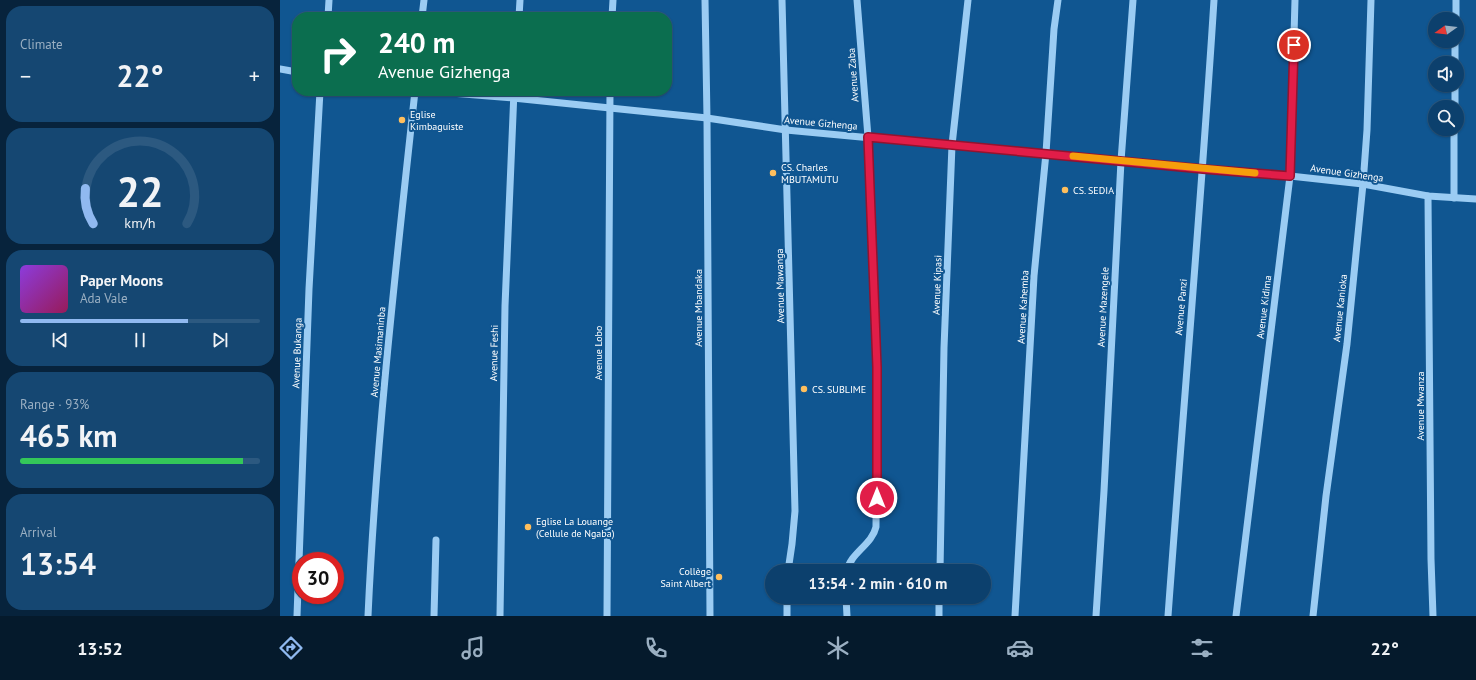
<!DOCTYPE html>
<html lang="en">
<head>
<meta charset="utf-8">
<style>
  :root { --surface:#0c406d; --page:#154772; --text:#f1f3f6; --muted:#9aafc2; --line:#2c5980; --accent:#90b9f0 }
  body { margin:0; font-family:"PT Sans",sans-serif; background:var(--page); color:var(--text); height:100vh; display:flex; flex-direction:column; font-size:15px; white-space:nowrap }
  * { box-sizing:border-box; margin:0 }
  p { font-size:13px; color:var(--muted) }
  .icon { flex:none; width:22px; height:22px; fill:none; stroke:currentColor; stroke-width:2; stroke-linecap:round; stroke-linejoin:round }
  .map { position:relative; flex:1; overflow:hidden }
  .details { display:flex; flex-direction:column; gap:6px; padding:6px; background:#07233c; width:280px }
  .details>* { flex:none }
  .hud { position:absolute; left:12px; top:12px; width:380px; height:84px; border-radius:16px; box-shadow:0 1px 3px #0004,0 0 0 1px var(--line); background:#0b6e4f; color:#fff; overflow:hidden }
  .needle { width:26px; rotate:256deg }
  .fabs { position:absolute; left:1148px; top:12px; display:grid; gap:8px }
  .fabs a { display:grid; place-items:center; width:36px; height:36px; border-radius:50%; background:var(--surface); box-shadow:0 1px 3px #0004,0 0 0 1px var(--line); font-size:20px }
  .speed { position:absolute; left:12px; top:552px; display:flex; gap:8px; font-size:20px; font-weight:700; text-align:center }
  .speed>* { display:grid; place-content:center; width:52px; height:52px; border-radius:50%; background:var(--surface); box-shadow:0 1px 3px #0004,0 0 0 1px var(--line); line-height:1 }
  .speed .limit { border:6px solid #d22; background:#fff; color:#111 }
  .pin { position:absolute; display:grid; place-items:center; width:34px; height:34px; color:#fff; margin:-17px; border:2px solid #fff; border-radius:50%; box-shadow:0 1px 4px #0007 }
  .me { position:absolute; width:44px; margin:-22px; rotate:0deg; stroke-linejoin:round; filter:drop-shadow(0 0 3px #0008) }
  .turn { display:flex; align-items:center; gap:14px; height:84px; padding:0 20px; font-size:18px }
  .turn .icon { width:52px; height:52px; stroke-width:2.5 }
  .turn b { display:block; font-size:28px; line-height:34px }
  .big { font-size:30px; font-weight:800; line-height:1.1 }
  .details .card { flex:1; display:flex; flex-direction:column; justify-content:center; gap:6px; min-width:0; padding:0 14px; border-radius:16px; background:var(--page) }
  .details .dial { align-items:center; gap:0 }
  .dial svg { height:104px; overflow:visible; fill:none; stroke:var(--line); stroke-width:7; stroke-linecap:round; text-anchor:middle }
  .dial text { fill:var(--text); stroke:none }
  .song { display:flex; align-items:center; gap:12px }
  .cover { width:48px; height:48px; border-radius:6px; background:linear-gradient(135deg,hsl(270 70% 55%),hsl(330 70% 35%)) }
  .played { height:4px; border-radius:2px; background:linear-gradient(90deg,var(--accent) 70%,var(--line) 70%) }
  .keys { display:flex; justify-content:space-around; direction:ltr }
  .heat { display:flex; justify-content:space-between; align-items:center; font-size:22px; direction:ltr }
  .charge { height:6px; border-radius:3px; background:linear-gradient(90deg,#34c759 93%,var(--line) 0) }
  .trip { position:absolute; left:485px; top:564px; width:226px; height:40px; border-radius:20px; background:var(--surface); box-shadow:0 1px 3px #0004,0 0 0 1px var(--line); font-weight:800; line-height:40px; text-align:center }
  .dock { display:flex; height:64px; justify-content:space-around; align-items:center; background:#051a2c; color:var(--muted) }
  .dock .icon { width:28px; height:28px }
  .dock .on { color:var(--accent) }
  .dock b { font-size:18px; color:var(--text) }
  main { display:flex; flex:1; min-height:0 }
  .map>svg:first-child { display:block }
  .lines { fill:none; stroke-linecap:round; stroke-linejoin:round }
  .minor { stroke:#9bccf3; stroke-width:7 }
  .route-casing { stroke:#92132f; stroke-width:10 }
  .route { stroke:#e11d48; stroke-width:7 }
  .slow { stroke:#f59e0b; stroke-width:7 }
  .poi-dot { fill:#ffbf5d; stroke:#105691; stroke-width:1.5 }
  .labels { text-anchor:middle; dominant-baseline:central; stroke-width:4; stroke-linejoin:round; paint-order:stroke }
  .street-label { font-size:10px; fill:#fff; stroke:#105691 }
  .poi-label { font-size:10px; fill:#fff; stroke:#105691; text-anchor:start }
</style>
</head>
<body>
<main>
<section class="details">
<div class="card"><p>Climate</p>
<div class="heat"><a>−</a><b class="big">22°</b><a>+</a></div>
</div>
<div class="card dial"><svg viewBox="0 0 100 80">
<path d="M14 69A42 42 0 1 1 86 69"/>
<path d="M14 69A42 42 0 0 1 8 42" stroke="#90b9f0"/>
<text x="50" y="56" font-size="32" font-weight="700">22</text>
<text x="50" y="72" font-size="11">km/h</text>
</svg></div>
<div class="card">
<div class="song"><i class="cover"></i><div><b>Paper Moons</b><p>Ada Vale</p></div></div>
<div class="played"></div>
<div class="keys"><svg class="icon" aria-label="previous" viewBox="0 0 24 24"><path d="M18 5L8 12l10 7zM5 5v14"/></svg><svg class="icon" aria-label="pause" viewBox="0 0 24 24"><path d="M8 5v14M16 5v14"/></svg><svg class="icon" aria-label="next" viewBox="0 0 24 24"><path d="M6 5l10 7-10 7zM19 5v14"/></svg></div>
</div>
<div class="card"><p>Range · 93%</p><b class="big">465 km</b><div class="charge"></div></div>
<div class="card"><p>Arrival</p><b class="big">13:54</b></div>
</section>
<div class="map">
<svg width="1196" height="616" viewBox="0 0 1196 616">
  <rect width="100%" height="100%" fill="#105691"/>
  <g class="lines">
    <g class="minor">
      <polyline points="425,0 427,118 430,616"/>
      <polyline points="502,0 515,511 512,544 508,571"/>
      <polyline points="48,17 49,0"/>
      <polyline points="142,17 144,0"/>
      <polyline points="239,17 240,0"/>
      <polyline points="332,17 333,0"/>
      <polyline points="1176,19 1176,0"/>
      <polyline points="1175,63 1175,41"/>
      <polyline points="0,69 17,72"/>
      <polyline points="146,91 233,98 427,118 506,130 923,169 1010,176 1083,184 1148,196 1196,199"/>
      <polyline points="1175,107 1175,85"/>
      <polyline points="1148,196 1151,559 1153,616"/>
      <polyline points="1174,198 1174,129"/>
      <path d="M 567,571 C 570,553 592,545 596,527 L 597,367 L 588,137 L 577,0"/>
      <polyline points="660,571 664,348 672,145 688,0"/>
      <polyline points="566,597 567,616"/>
      <polyline points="17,616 29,289 40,91"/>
      <path d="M 88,616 C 96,440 116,266 135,91"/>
      <polyline points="154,616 156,540"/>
      <polyline points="220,616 225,306 234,91"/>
      <polyline points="327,616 330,91"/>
      <polyline points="507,616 507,597"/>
      <polyline points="659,616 659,597"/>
      <polyline points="735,616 754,276 766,153 774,29 778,0"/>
      <polyline points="816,616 824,491 841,161 853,0"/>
      <path d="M 888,616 C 903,411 921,205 934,0"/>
      <polyline points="956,616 1010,176 1015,0"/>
      <polyline points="1033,616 1046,496 1067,344 1083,184 1087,130 1091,0"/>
    </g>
  </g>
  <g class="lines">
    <g class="route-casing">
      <polyline id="route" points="597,498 597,367 588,137 923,169 1010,176 1014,45"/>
    </g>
    <use href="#route" class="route"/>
    <polyline class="slow" points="793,156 975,173"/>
  </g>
  <g class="poi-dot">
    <circle cx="122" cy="120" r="4"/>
    <circle cx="493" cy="173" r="4"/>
    <circle cx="785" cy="190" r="4"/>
    <circle cx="524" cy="389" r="4"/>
    <circle cx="248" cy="527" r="4"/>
    <circle cx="439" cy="577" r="4"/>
  </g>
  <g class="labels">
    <g class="street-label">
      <text transform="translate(573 75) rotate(-94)">Avenue Zaba</text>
      <text transform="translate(541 123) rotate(5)">Avenue Gizhenga</text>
      <text transform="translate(1067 173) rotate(8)">Avenue Gizhenga</text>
      <text transform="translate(657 285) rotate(-88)">Avenue Kipasi</text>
      <text transform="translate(500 286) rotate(-91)">Avenue Mawanga</text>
      <text transform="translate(743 307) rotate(-87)">Avenue Kahemba</text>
      <text transform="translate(823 307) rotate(-87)">Avenue Mazengele</text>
      <text transform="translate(901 307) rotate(-85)">Avenue Panzi</text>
      <text transform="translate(984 307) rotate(-83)">Avenue Kidima</text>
      <text transform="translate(418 308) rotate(-90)">Avenue Mbandaka</text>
      <text transform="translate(1060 308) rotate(-84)">Avenue Kanioka</text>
      <text transform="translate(98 352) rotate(-85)">Avenue Masimaninba</text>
      <text transform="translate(17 353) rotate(-88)">Avenue Bukanga</text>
      <text transform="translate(214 353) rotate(-89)">Avenue Feshi</text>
      <text transform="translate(318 353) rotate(-90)">Avenue Lobo</text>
      <text transform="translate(1140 406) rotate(-90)">Avenue Mwanza</text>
    </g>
    <g class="poi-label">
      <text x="130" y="114">Eglise<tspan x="130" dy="12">Kimbaguiste</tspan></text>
      <text x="501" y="167">CS. Charles<tspan x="501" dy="12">MBUTAMUTU</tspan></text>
      <text x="793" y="190">CS. SEDIA</text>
      <text x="532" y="389">CS. SUBLIME</text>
      <text x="256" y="521">Eglise La Louange<tspan x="256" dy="12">(Cellule de Ngaba)</tspan></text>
      <text x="431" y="571" text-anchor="end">Collège<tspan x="431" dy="12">Saint Albert</tspan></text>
    </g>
  </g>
</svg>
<div class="fabs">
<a><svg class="needle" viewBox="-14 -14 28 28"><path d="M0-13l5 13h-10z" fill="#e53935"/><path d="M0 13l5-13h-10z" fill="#9aafc2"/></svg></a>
<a><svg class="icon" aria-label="sound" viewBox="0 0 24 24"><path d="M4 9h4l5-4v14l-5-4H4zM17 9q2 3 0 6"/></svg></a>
<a><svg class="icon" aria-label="search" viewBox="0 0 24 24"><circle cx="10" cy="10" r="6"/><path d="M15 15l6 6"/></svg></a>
</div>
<div class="speed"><div class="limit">30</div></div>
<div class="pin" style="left:1014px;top:45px;background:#d93025"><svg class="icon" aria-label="arrive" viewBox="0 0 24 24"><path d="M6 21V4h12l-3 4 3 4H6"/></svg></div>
<svg class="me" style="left:597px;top:498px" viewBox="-20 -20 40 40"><circle r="17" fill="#e11d48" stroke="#fff" stroke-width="3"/><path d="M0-11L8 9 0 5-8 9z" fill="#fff"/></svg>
<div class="trip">13:54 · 2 min · 610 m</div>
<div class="hud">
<div class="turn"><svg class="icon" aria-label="right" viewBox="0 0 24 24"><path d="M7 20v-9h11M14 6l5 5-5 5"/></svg><div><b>240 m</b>Avenue Gizhenga</div></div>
</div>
</div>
</main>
<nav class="dock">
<b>13:52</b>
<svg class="icon on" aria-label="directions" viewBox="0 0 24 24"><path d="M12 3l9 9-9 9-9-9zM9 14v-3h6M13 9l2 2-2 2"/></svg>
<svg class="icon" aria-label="music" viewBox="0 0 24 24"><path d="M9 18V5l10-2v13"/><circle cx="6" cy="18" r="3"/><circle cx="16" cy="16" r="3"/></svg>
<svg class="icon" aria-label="phone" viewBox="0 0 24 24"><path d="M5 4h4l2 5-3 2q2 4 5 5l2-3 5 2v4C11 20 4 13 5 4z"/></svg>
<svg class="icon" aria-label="climate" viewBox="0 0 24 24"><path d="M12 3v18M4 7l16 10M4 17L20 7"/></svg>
<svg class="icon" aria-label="car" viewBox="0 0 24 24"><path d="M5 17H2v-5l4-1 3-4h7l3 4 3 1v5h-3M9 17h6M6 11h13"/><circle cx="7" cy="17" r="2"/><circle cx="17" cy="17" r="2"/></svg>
<svg class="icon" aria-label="filters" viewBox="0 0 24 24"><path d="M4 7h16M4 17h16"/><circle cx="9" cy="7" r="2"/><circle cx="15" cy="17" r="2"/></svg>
<b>22°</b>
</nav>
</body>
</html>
